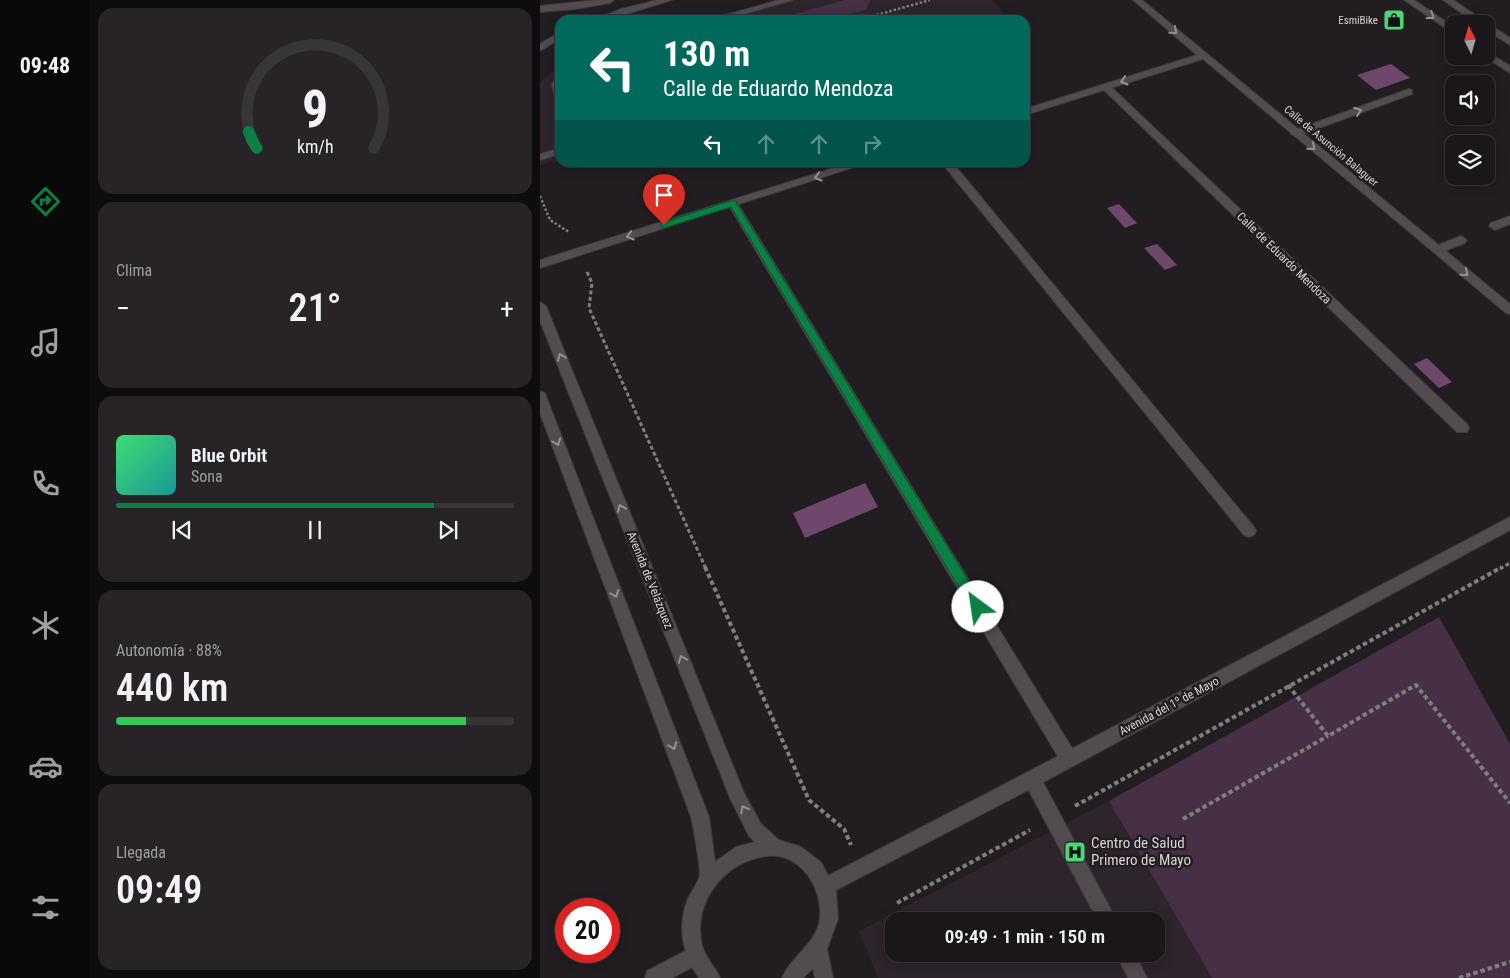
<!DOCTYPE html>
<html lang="es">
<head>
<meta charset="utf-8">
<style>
  :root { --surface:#1a1619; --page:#272326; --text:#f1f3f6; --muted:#9f9fa2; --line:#383538; --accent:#0b8043 }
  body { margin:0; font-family:"Roboto Condensed",sans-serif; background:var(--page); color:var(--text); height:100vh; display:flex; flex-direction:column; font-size:19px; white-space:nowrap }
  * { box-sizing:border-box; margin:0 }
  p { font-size:16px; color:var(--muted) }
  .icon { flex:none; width:28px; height:28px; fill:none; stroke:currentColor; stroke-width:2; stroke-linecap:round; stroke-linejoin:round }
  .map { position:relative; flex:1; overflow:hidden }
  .drawer { display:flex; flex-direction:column; gap:8px; padding:8px; background:#0e0c0e; width:450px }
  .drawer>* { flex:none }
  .banner { position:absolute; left:15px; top:15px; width:475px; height:152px; border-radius:15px; box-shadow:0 2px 12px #0003,0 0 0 1px var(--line); background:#00695c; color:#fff; overflow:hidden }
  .needle { width:32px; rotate:355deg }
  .tools { position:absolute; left:905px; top:15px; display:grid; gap:10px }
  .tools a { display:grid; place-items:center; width:50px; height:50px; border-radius:10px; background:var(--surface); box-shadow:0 2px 12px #0003,0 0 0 1px var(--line); font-size:25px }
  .speed { position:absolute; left:15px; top:898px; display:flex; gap:10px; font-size:25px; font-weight:700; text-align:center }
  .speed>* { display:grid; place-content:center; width:65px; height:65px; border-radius:50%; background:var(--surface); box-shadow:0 2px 12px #0003,0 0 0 1px var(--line); line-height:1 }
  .speed .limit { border:8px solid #d22; background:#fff; color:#111 }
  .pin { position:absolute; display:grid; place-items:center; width:42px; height:42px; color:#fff; margin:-51px -21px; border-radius:50% 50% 50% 0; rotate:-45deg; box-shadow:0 0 5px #0007 }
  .pin .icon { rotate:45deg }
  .me { position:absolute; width:55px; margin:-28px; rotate:329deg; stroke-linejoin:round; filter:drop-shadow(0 0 4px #0008) }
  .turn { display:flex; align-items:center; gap:18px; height:105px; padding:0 25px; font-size:22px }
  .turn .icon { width:65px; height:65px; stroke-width:2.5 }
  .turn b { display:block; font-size:35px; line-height:42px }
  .lanes { display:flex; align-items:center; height:48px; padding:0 25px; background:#0003; justify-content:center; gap:25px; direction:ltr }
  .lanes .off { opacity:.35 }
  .big { font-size:38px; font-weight:600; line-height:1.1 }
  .drawer .card { flex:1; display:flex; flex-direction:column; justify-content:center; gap:8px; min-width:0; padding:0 18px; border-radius:15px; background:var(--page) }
  .drawer .dial { align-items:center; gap:0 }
  .dial svg { height:130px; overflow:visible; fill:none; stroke:var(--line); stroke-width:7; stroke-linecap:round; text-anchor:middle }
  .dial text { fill:var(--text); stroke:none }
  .song { display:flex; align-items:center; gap:15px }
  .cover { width:60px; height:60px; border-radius:8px; background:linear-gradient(135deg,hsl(140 70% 55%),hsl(180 70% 35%)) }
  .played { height:5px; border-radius:2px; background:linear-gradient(90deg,var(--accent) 80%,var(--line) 80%) }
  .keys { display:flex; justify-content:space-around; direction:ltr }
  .heat { display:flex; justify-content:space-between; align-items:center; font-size:28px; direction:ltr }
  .charge { height:8px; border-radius:4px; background:linear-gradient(90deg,#34c759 88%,var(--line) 0) }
  .trip { position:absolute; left:345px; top:912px; width:280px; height:50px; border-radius:15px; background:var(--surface); box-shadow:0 2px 12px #0003,0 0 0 1px var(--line); font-weight:600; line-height:50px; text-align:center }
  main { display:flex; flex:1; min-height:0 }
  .tabs { display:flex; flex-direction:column; width:90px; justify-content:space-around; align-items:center; background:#0a090a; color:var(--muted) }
  .tabs .icon { width:35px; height:35px }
  .tabs .selected { color:var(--accent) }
  .tabs b { font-size:22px; color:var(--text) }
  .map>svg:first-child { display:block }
  .built { fill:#2e242c; fill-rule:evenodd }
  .green { fill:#472f45 }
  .water { fill:#70476c }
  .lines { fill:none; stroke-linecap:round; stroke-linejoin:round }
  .service-casing { stroke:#3c383c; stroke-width:2 }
  .minor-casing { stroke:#3c383c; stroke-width:2 }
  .tertiary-casing { stroke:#3c383c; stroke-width:2 }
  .secondary-casing { stroke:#3c383c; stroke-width:2 }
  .path-far2 { stroke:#807c80; stroke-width:2.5; stroke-dasharray:2.5 2; stroke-linecap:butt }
  .path-far1 { stroke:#807c80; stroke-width:3; stroke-dasharray:4 2.5; stroke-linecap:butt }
  .path { stroke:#807c80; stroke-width:4; stroke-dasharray:4.5 3; stroke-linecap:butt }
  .service { fill:#524c51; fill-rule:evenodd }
  .minor { fill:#524c51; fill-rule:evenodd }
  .tertiary { fill:#524c51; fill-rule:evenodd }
  .secondary { fill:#524c51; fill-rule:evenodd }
  .oneway { stroke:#949094 }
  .route { fill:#0b8043; stroke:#07532c }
  .labels { text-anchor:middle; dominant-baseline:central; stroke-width:5; stroke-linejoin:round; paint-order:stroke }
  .far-poi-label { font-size:11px; fill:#d6d3d6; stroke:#221d21; text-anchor:end }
  .far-street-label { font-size:11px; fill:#d6d3d6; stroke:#221d21 }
  .street-label { font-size:12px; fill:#d6d3d6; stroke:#221d21 }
  .near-poi-label { font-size:15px; fill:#d6d3d6; stroke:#221d21; text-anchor:start }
</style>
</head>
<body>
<main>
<nav class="tabs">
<b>09:48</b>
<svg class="icon selected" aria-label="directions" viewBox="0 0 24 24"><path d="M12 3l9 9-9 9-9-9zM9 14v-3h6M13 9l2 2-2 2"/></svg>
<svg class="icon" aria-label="music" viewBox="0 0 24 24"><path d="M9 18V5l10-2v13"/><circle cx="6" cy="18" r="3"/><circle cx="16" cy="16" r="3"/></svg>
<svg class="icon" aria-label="phone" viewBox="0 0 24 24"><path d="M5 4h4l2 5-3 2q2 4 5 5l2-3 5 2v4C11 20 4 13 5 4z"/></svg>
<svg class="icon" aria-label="climate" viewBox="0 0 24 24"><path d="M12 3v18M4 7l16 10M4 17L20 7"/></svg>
<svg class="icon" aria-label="car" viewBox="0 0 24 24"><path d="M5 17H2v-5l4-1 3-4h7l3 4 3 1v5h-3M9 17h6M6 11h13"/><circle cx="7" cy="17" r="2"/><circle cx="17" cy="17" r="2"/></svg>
<svg class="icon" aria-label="filters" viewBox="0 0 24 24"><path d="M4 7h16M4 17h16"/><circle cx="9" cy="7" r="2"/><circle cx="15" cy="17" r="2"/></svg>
</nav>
<section class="drawer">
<div class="card dial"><svg viewBox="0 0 100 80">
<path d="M14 69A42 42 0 1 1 86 69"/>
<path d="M14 69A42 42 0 0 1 9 59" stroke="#0b8043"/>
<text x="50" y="56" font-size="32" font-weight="700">9</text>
<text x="50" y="72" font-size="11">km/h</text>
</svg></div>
<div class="card"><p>Clima</p>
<div class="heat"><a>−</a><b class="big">21°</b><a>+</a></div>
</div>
<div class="card">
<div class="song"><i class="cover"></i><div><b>Blue Orbit</b><p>Sona</p></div></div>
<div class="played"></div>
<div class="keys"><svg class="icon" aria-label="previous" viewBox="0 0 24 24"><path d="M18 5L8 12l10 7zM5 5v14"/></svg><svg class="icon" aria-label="pause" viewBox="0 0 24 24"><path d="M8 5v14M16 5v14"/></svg><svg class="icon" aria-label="next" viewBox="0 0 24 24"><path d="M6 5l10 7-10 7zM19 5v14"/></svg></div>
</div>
<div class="card"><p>Autonomía · 88%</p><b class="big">440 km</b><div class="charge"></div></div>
<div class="card"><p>Llegada</p><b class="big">09:49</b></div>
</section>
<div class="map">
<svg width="970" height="978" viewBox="0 0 970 978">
  <rect width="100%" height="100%" fill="#221d21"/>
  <g class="built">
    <polygon points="237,0 452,0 470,20 160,20"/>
    <polygon points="20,66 20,159 0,165 0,82"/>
    <path d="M 569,801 L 672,978 L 338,978 L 319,931 ZM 354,921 L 616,921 L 616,954 L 354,954 Z"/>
  </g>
  <g class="green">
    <polygon points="305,0 330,0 326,10 285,20 233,20"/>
    <polygon points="899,617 970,744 970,978 672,978 569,801"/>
  </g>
  <g class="water">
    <polygon points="851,64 870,78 836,90 817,75"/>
    <polygon points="579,204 597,223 585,228 567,208"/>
    <polygon points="617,244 637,265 625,270 604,248"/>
    <polygon points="887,358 912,382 899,388 874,364"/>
    <polygon points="325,483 338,507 265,538 253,513"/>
  </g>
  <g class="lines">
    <g class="service-casing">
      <g id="service">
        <polygon points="239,0 253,0 183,20 168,20"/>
        <polygon points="20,76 20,101 15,98 12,84 17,77"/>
        <polygon points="566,84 569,85 927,424 929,428 927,432 917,432 563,89 563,85"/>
        <polygon points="869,89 872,90 872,94 760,135 752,135 751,133 752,131"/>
        <polygon points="20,148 20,154 0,160 0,154"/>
        <polygon points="401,162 412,162 714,527 716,531 714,535 709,537 704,535"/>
        <polygon points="193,201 198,204 535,753 537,759 535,765 529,767 523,765 188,204"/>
        <polygon points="970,216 970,224 955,230 949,226 951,223"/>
        <polygon points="921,236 927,240 925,243 897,254 891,250 893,247"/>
        <polygon points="492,771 498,773 577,921 558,921 486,785 484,779 486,773"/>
        <polygon points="576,954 595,954 607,978 588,978"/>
      </g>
    </g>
    <g class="minor-casing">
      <g id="minor">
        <polygon points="593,0 602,0 970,304 970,314 966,313 663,59 485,115 485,109 657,55"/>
        <polygon points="313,162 330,162 0,268 0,260"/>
        <polygon points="970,517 970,530 498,785 292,892 286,895 280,892 277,886 280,880 486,773"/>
        <polygon points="155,946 162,948 164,955 162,962 132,978 105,978 107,971"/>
      </g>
    </g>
    <g class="tertiary-casing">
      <g id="tertiary">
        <polygon points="864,0 874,0 914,27 914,34"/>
        <polygon points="903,0 913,0 970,38 970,45 946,30 946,24 937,24"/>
        <polygon points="946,51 970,66 970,73 943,56 946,56"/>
        <path d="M 0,302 L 6,306 L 204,793 L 221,824 L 239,840 L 261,847 L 281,862 L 293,885 L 296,891 L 298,919 L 287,949 L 293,978 L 275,978 L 273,968 L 263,978 L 242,978 C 251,956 277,944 280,918 C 283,889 261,853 228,856 C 185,860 152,902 162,945 C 165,958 175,966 180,978 L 159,978 C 143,956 137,928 147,901 C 150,893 156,886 159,878 C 162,871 153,827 151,817 L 0,413 L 0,391 L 5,393 L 6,396 L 169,817 L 175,862 L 196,847 L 215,842 L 209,836 L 190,798 L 0,321 Z"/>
      </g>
    </g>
    <g class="secondary-casing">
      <g id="secondary">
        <polygon points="55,0 74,0 70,3 36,9 0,12 0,6"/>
        <polygon points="117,0 132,0 67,20 54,20 81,9"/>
        <polygon points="20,32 20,39 0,51 0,44"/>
      </g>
    </g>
    <g class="path-far2">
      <polyline points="138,20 153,16"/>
      <polyline points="319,20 390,0"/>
      <polyline points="0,196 10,220 29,232"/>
    </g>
    <g class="path-far1">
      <polyline points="47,272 52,283 49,308 166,569"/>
      <polyline points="960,569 970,563"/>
    </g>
    <g class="path">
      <polyline points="165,567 269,800 304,829 311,845"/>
      <polyline points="748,685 788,736 876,685 970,803"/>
      <polyline points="535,806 962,567"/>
      <polyline points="643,819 788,736"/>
      <polyline points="357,903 490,830"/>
      <polyline points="919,978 970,962"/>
    </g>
    <use href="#service" class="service"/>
    <use href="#minor" class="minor"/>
    <use href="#tertiary" class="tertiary"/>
    <use href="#secondary" class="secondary"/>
  </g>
  <defs><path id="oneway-chevron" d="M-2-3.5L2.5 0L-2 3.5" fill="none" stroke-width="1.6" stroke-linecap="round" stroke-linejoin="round" transform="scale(1.25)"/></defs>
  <g class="oneway">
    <use href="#oneway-chevron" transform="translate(891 16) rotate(34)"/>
    <use href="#oneway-chevron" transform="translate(634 31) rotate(40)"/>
    <use href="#oneway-chevron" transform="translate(584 81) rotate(163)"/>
    <use href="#oneway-chevron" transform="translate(818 111) rotate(-20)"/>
    <use href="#oneway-chevron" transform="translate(772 147) rotate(40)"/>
    <use href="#oneway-chevron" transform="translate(278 177) rotate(163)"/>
    <use href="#oneway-chevron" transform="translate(90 236) rotate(163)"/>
    <use href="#oneway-chevron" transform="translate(925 273) rotate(40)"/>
    <use href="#oneway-chevron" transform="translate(21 357) rotate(-112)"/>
    <use href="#oneway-chevron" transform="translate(17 442) rotate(69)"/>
    <use href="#oneway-chevron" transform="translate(81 508) rotate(-112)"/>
    <use href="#oneway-chevron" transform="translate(75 594) rotate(69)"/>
    <use href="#oneway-chevron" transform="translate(142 659) rotate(-112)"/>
    <use href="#oneway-chevron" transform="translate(133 746) rotate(69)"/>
    <use href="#oneway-chevron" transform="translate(204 809) rotate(-118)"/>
  </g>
  <polygon class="route" points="190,201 196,201 197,204 442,603 444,607 442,611 438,612 433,611 191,207 124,228 120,225 121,223"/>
  <defs>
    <g id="shop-square" transform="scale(1.125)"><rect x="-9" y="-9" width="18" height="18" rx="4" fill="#4cd676" stroke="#221d21"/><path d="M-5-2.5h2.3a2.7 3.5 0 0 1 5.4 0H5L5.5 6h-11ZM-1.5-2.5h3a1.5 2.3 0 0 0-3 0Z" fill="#111"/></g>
    <g id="hospital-square" transform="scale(1.125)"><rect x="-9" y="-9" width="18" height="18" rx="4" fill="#4cd676" stroke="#221d21"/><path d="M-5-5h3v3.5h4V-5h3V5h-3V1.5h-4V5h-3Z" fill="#111"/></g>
  </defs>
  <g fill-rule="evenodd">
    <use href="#shop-square" x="854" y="20"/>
    <use href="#hospital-square" x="535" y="852"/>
  </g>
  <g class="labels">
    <g class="far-poi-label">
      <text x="838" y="20">EsmiBike</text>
    </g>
    <g class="far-street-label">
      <text transform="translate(791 146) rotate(40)">Calle de Asunción Balaguer</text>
    </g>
    <g class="street-label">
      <text transform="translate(744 258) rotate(44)">Calle de Eduardo Mendoza</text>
      <text transform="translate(110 580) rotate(68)">Avenida de Velázquez</text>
      <text transform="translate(629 706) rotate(-28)">Avenida del 1º de Mayo</text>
    </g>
    <g class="near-poi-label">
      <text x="551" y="843">Centro de Salud<tspan x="551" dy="17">Primero de Mayo</tspan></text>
    </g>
  </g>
</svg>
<div class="tools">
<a><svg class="needle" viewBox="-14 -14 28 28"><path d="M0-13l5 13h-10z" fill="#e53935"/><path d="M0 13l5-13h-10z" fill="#9f9fa2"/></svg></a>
<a><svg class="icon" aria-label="sound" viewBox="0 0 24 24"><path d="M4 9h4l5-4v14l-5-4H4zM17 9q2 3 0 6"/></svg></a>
<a><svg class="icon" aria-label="layers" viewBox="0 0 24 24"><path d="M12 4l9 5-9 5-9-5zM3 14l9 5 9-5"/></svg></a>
</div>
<div class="speed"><div class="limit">20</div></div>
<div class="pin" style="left:124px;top:225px;background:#d93025"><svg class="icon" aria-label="arrive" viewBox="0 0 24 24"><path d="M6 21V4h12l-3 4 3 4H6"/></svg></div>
<svg class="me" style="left:438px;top:607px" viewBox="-20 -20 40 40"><circle r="19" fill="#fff"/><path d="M0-13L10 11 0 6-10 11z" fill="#0b8043"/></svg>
<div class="trip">09:49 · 1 min · 150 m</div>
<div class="banner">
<div class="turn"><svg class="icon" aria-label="left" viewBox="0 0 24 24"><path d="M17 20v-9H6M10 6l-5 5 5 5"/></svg><div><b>130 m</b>Calle de Eduardo Mendoza</div></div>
<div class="lanes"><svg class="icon" aria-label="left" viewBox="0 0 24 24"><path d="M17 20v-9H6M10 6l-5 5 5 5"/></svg><svg class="icon off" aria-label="ahead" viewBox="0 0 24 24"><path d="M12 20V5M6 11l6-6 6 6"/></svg><svg class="icon off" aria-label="ahead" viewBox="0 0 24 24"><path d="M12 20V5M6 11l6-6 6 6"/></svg><svg class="icon off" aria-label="right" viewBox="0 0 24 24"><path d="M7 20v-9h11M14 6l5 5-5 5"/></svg></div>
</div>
</div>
</main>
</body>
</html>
